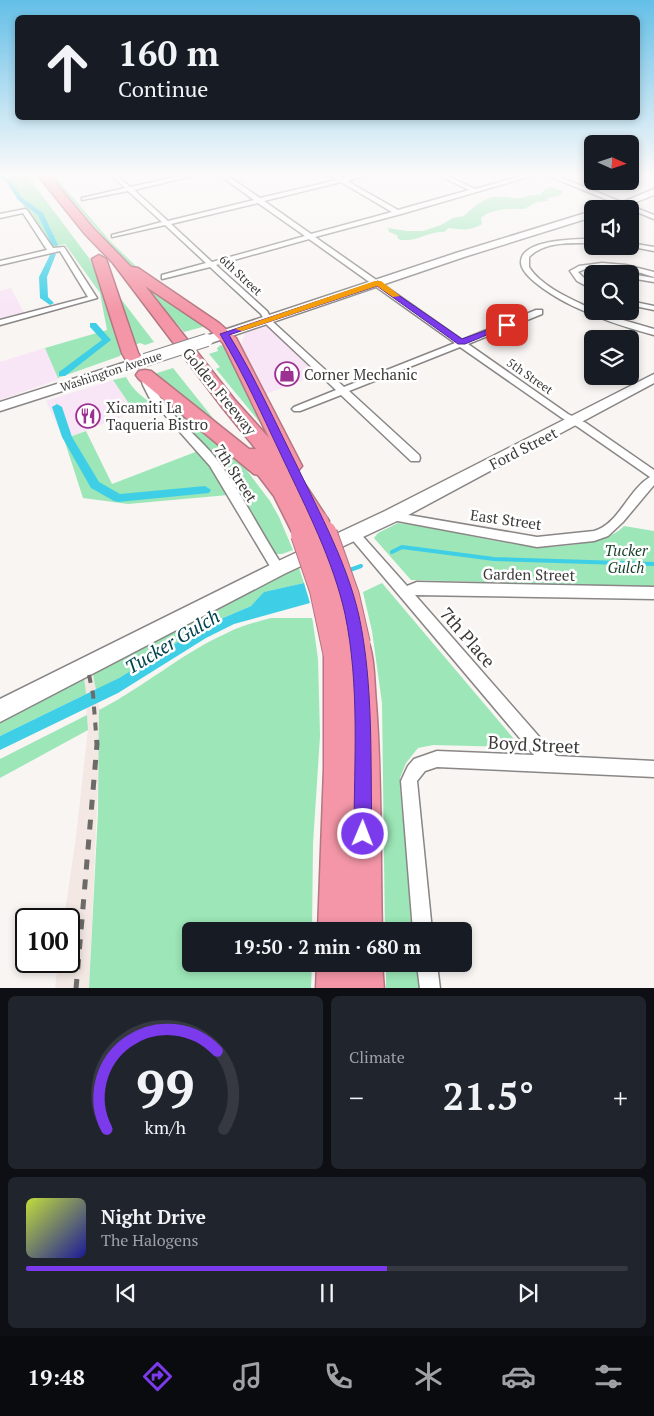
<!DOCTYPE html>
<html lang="en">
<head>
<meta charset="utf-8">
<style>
  :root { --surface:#171b24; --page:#20242c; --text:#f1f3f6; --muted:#9ea1a6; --line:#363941; --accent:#7c3aed }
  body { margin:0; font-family:"PT Serif",serif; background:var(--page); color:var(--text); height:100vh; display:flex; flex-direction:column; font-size:19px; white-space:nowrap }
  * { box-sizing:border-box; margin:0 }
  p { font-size:16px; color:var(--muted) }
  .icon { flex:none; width:28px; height:28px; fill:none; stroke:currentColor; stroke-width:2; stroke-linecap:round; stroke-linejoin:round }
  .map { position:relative; height:988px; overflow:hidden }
  .sheet { display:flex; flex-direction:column; gap:8px; padding:8px; background:#0d0f14; flex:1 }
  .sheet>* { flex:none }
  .top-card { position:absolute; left:15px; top:15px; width:625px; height:105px; border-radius:8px; box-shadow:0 2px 8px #0003; background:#171b24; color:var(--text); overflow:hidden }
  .needle { width:32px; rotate:93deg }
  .controls { position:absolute; left:584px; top:135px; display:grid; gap:10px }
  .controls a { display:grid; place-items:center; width:55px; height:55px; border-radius:8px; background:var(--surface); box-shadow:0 2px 8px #0003; font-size:25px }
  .speed { position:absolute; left:15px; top:908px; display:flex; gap:10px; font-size:25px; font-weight:700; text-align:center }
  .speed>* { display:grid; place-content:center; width:65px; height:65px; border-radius:50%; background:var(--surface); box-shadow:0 2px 8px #0003; line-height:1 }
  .speed .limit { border:2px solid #111; border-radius:8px; background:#fff; color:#111 }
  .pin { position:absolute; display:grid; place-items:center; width:42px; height:42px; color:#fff; margin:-21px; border-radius:10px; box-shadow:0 2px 8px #0006 }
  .me { position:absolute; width:55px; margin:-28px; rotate:1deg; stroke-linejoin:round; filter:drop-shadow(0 0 4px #0008) }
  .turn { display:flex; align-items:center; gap:18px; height:105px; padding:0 20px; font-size:22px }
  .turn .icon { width:65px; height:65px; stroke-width:2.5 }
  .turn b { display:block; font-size:35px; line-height:42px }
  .big { font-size:38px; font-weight:800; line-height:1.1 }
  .sheet .widget { flex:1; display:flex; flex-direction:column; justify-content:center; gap:8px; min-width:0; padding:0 18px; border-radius:8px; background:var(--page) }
  .sheet .dial { align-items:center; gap:0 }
  .dial svg { height:130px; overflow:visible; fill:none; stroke:var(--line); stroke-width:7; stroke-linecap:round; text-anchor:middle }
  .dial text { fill:var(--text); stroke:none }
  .song { display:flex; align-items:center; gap:15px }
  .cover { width:60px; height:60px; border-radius:8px; background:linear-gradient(135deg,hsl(70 70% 55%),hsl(240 70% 35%)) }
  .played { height:5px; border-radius:2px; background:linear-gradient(90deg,var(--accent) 60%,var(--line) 60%) }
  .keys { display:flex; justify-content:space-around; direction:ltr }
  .heat { display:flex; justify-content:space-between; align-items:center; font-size:28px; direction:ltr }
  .sheet .tiles { flex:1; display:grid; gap:8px; grid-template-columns:1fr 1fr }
  .widget:last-child { grid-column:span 2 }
  .trip { position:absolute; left:182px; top:922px; width:290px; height:50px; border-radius:8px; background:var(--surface); box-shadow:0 2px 8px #0003; font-weight:800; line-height:50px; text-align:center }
  .dock { display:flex; height:80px; justify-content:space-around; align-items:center; background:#090b0e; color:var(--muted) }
  .dock .icon { width:35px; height:35px }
  .dock .on { color:var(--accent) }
  .dock b { font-size:22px; color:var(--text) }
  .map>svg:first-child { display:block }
  .commercial { fill:#f8e5f5 }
  .built { fill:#f3e8e3 }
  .green { fill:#9ce6b7 }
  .water { fill:#3ecfe6 }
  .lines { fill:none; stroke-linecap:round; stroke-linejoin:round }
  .stream { stroke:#3ecfe6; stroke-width:4 }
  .canal { fill:#3ecfe6; fill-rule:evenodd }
  .street-casing { stroke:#898685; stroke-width:3 }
  .secondary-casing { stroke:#898685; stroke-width:3 }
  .highway-casing { stroke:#b47681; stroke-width:3 }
  .street { fill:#fff; fill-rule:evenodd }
  .secondary { fill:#fff; fill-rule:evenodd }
  .highway { fill:#f496a7; fill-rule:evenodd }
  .rail-far1 { stroke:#6d6b6a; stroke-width:4; stroke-dasharray:8 8; stroke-linecap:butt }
  .rail { stroke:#6d6b6a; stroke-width:5; stroke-dasharray:10 10; stroke-linecap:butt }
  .secondary-bridge-casing { stroke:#898685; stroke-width:14; stroke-linecap:butt }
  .highway-bridge-far1-casing { stroke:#b47681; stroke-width:22; stroke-linecap:butt }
  .highway-bridge-casing { stroke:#b47681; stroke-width:28; stroke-linecap:butt }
  .secondary-bridge { stroke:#fff; stroke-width:12 }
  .highway-bridge-far1 { stroke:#f496a7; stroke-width:20 }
  .highway-bridge { stroke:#f496a7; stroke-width:26 }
  .route { fill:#7c3aed; stroke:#51269a }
  .slow { fill:#f59e0b }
  .labels { text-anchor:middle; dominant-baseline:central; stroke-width:5; stroke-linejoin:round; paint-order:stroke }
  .far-street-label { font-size:12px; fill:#3c3b3a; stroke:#fff }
  .poi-label { font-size:15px; fill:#3c3b3a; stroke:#fff; text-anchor:start }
  .street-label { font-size:15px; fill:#3c3b3a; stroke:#fff }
  .park-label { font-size:15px; font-style:italic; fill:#143d26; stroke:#fff }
  .near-street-label { font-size:18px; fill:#3c3b3a; stroke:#fff }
  .near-water-label { font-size:19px; font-style:italic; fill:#01444d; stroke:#fff }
</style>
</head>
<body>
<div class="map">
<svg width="654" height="989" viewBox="0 0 654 989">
  <rect width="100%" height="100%" fill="#f8f5f3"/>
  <g class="commercial">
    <polygon points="11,288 24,313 0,320 0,291"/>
    <polygon points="264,326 269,326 320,374 266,394 241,345 245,333"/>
    <polygon points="45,348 59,379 0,400 0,362"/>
    <polygon points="113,380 134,412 64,439 46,401"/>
  </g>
  <polygon class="built" points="93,674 101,716 89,988 55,989 58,961 69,961 69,919 64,919 76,837 88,730 84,677"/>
  <g class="green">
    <polygon points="0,174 26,174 89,258 105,292 123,352 120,356 58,378 45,348 107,330 100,293 65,244 51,247 7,181 0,178"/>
    <polygon points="49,174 53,174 110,241 144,274 134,268 110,244"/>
    <path d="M 551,187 L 562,191 L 562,193 L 559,196 L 547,198 L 548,201 L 537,202 L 524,209 C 511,208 491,209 481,218 L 482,224 C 470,231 462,230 449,228 L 444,232 C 428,231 414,244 398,239 L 397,235 L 389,232 L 388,228 L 407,231 L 423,231 L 441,225 L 453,218 L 464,216 C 470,210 483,199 492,197 C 501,195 510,199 520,198 C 527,197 531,194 539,195 L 547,188 Z"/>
    <polygon points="140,282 206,326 184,332"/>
    <polygon points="114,290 154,342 145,345 140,343 132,346"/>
    <polygon points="221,345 227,347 267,431 216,369 220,367 209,354 218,351 217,348"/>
    <polygon points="173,368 228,437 154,374"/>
    <path d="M 126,377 C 134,392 144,398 157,407 L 136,414 L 113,380 Z"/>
    <polygon points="152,390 176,407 245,468 270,501 279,517 293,550 282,554 276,554 210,452"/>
    <polygon points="86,431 112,484 198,451 213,471 228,495 128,504 83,498 64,439"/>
    <path d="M 398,523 C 443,528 487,542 532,546 C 554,549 610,543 624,526 L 654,531 L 654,587 L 411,580 L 374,538 L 378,533 Z"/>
    <polygon points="298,565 304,583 265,592 251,606 202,627 119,678 96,690 93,674 99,668"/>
    <polygon points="382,583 514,739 510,747 433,745 418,748 406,763 400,778 401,800 414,931 385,931 382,703 372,631 363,592"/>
    <path d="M 271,618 L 312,618 L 313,623 L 318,659 L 320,736 L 313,844 L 312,931 L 191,931 L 191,964 L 312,964 L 311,988 L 89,988 L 98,812 L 99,710 C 144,687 182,653 227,633 C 241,626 256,622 271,618 Z"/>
    <polygon points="84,677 86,694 0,736 0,719"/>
    <polygon points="87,715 88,730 0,778 0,759"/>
    <polygon points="386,964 417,964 419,988 386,988"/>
  </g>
  <polygon class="water" points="304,583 310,603 234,624 206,638 118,693 0,750 0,736 119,678 202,627 251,606 264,592"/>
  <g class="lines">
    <g class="stream">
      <polyline points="392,552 402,547 494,559 654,564"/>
      <polyline points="347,571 361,566"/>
    </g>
    <g class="canal">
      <polygon points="0,174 11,181 22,198 43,213 58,245 57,246 52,245 38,215 18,200 7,183 0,178"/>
      <polygon points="51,253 56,254 47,277 48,297 54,303 50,305 40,298 39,277"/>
      <polygon points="90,323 96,323 111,340 65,376 59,376 59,372 102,340 90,327"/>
      <polygon points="57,404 62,407 72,437 99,482 120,494 205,486 211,490 209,493 118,502 114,501 91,488 62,437 52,407"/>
    </g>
    <g class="street-casing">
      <g id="street">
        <path d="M 110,174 L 116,174 L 130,187 L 190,174 L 200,174 L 134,190 L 168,221 L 254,200 L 218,174 L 225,174 L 260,198 L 337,180 L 328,174 L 335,174 L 343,178 L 360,174 L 370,174 L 347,181 L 398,210 L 469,190 L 436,174 L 443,174 L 475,189 L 529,174 L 538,174 L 401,214 L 315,237 L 462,340 L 536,310 L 542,310 L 542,314 L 468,344 L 568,414 L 586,423 L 654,470 L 654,485 L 623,522 L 608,536 L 594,541 L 537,547 L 387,519 L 385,516 L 387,513 L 391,512 L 537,537 L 594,531 C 619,524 628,490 650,477 L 578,427 L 562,418 L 460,347 L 349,391 L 419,455 L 420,458 L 419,461 L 411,461 L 341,395 L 300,411 L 294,411 L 292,409 L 294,407 L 336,390 L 267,325 L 261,314 L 210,267 L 162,279 L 162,275 L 206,263 L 165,225 L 112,237 L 112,235 L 162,222 L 128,191 L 82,200 L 82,198 L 125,188 ZM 341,182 L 392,212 L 311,234 L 264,201 ZM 258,203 L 305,236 L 212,262 L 171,224 ZM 309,239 L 455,343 L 344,387 L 273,322 L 267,311 L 216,265 Z"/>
        <polygon points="544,174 552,174 654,215 654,219"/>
        <polygon points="25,209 27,210 53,248 64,247 97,298 0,325 0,320 88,297 60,251 0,265 0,261 47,250 23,213 0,218 0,214"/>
        <path d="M 592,239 L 592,243 C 571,243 545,241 529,257 L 529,267 C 542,287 571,299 592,309 L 592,311 L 654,329 L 654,335 C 627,328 600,319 575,307 C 562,301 520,278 521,262 C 521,239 577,239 592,239 Z"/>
        <polygon points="630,243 654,247 654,251 628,246 630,246"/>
        <path d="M 602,263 L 626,265 L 654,272 L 654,277 C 631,270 602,261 578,272 L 583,277 L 592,284 L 592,289 L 577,281 L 570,271 L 579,266 Z"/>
        <polygon points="630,274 654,278 654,282 630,278"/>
        <polygon points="630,301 654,306 654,310 630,305"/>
        <path d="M 145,372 L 150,375 C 159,411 197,432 218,461 C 242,494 260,531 282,565 L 284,569 L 282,573 L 278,574 L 274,573 L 210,466 L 149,397 L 143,385 L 140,375 Z"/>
        <polygon points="354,529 358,531 407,586 417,582 654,587 654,599 415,595 556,756 654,761 654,777 437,767 425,771 417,781 432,931 413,931 401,781 408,766 414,759 437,751 534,755 350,537 348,534 350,531"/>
        <polygon points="417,964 437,964 440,989 420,989"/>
      </g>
    </g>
    <g class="secondary-casing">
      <g id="secondary">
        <polygon points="654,189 654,195 619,209 606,209"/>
        <polygon points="592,211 592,217 464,257 211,343 203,343 201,340 203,337 456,253"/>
        <polygon points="145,356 150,357 151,360 150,363 0,411 0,402"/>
        <polygon points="654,374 654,383 397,521 284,574 0,722 0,699 272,564 385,511"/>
      </g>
    </g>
    <g class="highway-casing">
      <g id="highway">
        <path d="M 37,174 L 48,174 L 93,228 L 131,267 L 138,268 L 219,323 L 236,338 L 302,466 L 297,472 L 329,521 L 326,527 L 318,530 L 311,527 L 308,532 L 300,535 L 292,532 L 274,496 L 258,475 L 254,474 L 139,379 L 136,375 L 139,371 L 145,370 L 151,371 L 249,449 L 256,449 L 222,407 L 113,263 L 85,234 ZM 145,286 L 209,329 L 223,343 L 269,438 L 234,399 Z"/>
        <polygon points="99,255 106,259 138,353 144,363 142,367 130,367 122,353 92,259"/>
        <path d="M 357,632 L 366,635 C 375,655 374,681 376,703 C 382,779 380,855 382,931 L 318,931 L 324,768 L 324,656 L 328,647 L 337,644 L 344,646 L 348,635 Z"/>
        <polygon points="317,964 382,964 384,989 316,989"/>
      </g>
    </g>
    <use href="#street" class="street"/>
    <use href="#secondary" class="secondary"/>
    <use href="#highway" class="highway"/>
    <polyline class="rail-far1" points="89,675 93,694 96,733"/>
    <polyline class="rail" points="76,989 97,744 96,732"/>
    <g class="secondary-bridge-casing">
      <polyline id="secondary-bridge" points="145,360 207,340"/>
    </g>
    <g class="highway-bridge-far1-casing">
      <g id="highway-bridge-far1">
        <polyline points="318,521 324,536"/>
        <polyline points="300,526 304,536"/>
      </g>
    </g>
    <g class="highway-bridge-casing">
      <g id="highway-bridge">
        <polyline points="304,534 323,590 337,656"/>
        <polyline points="324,534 346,596 357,644"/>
      </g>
    </g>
    <use href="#secondary-bridge" class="secondary-bridge"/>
    <use href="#highway-bridge-far1" class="highway-bridge-far1"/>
    <use href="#highway-bridge" class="highway-bridge"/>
  </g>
  <linearGradient id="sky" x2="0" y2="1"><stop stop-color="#64bfe7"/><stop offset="0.56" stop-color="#fcfafa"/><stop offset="1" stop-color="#fcfafa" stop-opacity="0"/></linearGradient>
  <rect width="654" height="312" fill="url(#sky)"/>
  <path class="route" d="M 378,281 L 462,339 L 504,324 L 511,325 L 465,344 L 458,344 L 377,286 L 229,335 C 255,377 275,422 297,466 C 320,514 347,563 359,616 C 374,687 370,761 372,834 L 369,840 L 363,843 L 357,840 L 354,834 C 354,762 360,686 345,614 C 333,560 307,510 283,459 C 263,417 244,374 220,334 Z"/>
  <polygon class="slow" points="375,281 381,281 400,296 393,297 377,286 242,331 235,329"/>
  <defs>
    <g id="shop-ring" transform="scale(1.25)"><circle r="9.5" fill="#fff" stroke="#9d3192" stroke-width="1.5"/><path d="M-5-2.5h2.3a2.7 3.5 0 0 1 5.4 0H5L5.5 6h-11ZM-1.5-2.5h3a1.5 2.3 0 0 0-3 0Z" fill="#9d3192"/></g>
    <g id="restaurant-ring" transform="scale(1.25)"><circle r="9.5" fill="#fff" stroke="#9d3192" stroke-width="1.5"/><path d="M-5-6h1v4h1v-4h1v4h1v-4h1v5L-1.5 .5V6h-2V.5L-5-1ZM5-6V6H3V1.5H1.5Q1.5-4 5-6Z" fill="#9d3192"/></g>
  </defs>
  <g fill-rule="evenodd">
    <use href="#shop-ring" x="287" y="374"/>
    <use href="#restaurant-ring" x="88" y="416"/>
  </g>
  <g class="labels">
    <g class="far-street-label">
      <text transform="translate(241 275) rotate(43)">6th Street</text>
      <text transform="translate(111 371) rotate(-18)">Washington Avenue</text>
      <text transform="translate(530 376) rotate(35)">5th Street</text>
    </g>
    <g class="poi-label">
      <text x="304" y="374">Corner Mechanic</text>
      <text x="106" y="407">Xicamiti La<tspan x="106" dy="17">Taqueria Bistro</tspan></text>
    </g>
    <g class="street-label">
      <text transform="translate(220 391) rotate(51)">Golden Freeway</text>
      <text transform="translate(523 448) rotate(-27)">Ford Street</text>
      <text transform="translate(236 473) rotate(57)">7th Street</text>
      <text transform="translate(506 519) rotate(8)">East Street</text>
      <text transform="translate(529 574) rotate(1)">Garden Street</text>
    </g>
    <g class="park-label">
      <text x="626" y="550">Tucker<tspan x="626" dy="17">Gulch</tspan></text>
    </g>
    <g class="near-street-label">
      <text transform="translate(468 637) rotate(49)">7th Place</text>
      <text transform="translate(534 744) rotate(3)">Boyd Street</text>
    </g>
    <g class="near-water-label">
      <text transform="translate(172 641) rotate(-31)">Tucker Gulch</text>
    </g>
  </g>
</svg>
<div class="controls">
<a><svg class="needle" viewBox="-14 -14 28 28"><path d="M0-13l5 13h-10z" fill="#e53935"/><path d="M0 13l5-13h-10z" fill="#9ea1a6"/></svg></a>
<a><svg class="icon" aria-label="sound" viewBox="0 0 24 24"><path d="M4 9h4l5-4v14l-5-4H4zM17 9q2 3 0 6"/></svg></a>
<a><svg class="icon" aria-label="search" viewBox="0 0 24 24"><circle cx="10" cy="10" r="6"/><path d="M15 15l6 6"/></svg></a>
<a><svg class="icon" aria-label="layers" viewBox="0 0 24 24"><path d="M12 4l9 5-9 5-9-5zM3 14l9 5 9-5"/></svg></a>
</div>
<div class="speed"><div class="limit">100</div></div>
<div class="pin" style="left:507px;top:325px;background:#d93025"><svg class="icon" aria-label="arrive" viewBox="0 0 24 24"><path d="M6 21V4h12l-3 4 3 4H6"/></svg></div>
<svg class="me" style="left:363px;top:834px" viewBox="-20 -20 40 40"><circle r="17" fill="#7c3aed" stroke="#fff" stroke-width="3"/><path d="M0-11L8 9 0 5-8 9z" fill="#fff"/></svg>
<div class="trip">19:50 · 2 min · 680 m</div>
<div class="top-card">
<div class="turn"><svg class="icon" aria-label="ahead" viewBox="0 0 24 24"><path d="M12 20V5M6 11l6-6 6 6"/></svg><div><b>160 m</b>Continue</div></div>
</div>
</div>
<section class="sheet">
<div class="tiles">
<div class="widget dial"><svg viewBox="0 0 100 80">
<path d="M14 69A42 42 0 1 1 86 69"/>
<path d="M14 69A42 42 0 0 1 82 21" stroke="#7c3aed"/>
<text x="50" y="56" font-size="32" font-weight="700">99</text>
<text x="50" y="72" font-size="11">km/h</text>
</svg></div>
<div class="widget"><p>Climate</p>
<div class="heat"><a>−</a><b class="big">21.5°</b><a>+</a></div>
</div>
<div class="widget">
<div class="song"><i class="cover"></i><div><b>Night Drive</b><p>The Halogens</p></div></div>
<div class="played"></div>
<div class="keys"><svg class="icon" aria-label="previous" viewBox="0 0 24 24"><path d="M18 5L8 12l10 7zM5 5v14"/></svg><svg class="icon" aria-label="pause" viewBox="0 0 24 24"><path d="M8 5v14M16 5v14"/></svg><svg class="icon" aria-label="next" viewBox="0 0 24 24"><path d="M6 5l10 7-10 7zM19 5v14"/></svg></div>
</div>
</div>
</section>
<nav class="dock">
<b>19:48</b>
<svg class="icon on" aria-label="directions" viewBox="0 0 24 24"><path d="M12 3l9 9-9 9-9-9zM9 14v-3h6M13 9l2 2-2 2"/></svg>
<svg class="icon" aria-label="music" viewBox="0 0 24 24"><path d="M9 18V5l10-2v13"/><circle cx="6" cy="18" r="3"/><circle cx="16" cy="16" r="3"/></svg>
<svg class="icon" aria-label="phone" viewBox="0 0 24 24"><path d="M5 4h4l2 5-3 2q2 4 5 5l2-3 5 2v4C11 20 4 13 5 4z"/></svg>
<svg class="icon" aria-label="climate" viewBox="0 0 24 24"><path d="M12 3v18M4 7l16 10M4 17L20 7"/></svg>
<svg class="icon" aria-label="car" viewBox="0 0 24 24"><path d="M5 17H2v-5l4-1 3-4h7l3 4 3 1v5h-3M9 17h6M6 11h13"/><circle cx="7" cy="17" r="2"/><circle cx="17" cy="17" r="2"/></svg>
<svg class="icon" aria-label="filters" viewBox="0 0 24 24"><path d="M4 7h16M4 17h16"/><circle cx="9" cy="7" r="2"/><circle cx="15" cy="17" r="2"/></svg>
</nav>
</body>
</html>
